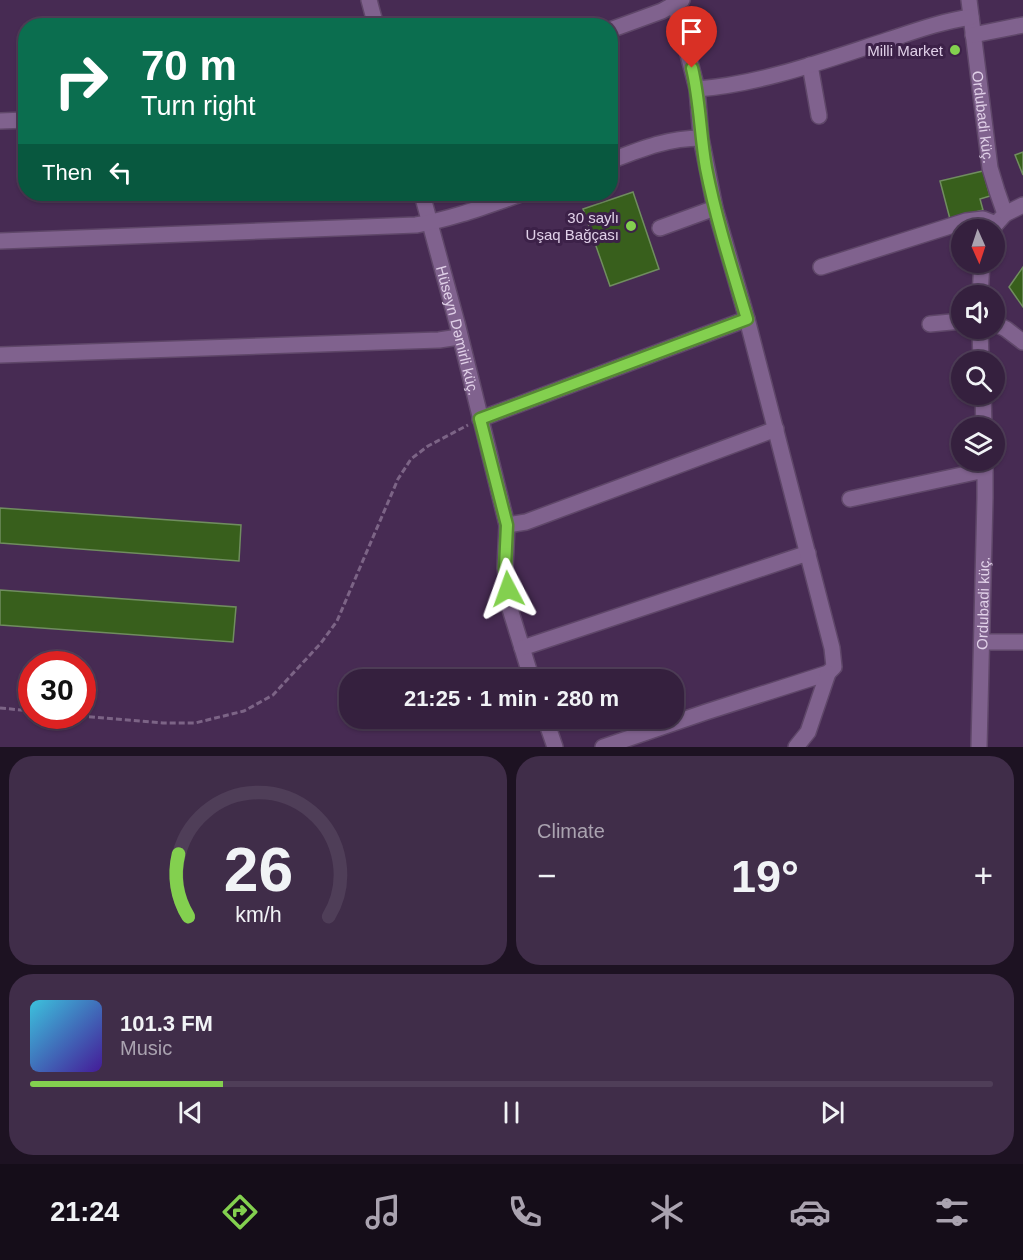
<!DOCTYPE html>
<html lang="en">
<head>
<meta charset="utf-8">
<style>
  :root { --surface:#35203e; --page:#402d49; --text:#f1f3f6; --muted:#aaa3b0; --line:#4f3e58; --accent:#83d04f }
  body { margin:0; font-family:Helvetica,sans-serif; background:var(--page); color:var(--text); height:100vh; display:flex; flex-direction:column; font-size:22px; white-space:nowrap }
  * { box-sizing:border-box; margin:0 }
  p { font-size:20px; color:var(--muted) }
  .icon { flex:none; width:33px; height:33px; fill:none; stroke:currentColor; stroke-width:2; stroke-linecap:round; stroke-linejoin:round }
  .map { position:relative; height:747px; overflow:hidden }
  .side { display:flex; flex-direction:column; gap:9px; padding:9px; background:#1d1222; flex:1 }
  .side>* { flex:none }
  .top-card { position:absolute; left:18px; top:18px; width:600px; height:183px; border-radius:24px; box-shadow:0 2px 4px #0004,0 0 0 2px var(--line); background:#0b6e4f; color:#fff; overflow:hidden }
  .needle { width:39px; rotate:177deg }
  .fabs { position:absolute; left:951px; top:219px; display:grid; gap:12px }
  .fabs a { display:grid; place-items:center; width:54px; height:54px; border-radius:50%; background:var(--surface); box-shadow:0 2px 4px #0004,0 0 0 2px var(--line); font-size:30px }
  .speed { position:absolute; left:18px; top:651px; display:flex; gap:12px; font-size:30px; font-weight:700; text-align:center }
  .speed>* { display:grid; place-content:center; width:78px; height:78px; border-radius:50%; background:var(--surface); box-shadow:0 2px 4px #0004,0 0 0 2px var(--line); line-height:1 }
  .speed .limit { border:9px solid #d22; background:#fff; color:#111 }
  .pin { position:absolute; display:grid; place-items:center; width:51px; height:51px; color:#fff; margin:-62px -26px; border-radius:50% 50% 50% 0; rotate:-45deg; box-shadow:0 0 6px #0007 }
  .pin .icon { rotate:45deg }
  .me { position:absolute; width:66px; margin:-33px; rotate:356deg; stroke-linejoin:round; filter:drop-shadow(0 0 4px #0008) }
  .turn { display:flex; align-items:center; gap:21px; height:126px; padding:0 24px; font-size:27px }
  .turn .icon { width:78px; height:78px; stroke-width:2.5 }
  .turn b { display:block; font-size:42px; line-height:51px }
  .then { display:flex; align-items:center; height:57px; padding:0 24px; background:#0003; gap:12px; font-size:22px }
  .big { font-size:45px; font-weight:600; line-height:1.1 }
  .side .widget { flex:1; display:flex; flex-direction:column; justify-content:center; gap:9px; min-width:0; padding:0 21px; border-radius:24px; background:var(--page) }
  .side .dial { align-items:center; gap:0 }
  .dial svg { height:156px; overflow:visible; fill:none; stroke:var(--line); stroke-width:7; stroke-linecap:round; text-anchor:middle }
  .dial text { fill:var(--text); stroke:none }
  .song { display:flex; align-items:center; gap:18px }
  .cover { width:72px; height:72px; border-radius:9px; background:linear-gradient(135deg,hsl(190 70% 55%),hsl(260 70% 35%)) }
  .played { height:6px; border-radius:3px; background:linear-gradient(90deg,var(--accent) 20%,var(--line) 20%) }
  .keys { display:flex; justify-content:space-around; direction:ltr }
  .heat { display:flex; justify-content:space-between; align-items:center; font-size:33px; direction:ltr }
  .side .tiles { flex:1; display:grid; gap:9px; grid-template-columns:1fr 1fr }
  .widget:last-child { grid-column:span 2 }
  .trip { position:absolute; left:339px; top:669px; width:345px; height:60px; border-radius:24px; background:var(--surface); box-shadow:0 2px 4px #0004,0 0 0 2px var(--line); font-weight:600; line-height:60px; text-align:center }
  .menu { display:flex; height:96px; justify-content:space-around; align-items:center; background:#150d19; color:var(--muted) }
  .menu .icon { width:42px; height:42px }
  .menu .on { color:var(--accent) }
  .menu b { font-size:27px; color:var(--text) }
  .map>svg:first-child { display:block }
  .building { fill:#385f1c; stroke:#708d5f; stroke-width:1.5 }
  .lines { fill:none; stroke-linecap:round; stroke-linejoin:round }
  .minor-casing { stroke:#5f4769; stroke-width:18 }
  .path { stroke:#7c6486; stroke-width:3; stroke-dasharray:6 3; stroke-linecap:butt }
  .minor { stroke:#80628e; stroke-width:15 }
  .route-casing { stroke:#558733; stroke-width:15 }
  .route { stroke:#83d04f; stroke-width:10 }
  .poi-dot { fill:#83d04f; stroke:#3c2148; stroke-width:2 }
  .labels { text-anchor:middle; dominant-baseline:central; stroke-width:6; stroke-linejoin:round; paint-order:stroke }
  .poi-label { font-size:15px; fill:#e0d0e8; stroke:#3c2148; text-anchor:end }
  .street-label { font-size:15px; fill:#e0d0e8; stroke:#3c2148 }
</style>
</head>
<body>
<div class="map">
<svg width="1023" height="747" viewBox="0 0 1023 747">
  <rect width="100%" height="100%" fill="#472b53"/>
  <g class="building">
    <polygon points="1023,152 1023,175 1015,155"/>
    <polygon points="983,171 990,196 980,199 983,210 950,219 940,181"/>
    <polygon points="633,192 659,269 610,286 583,209"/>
    <polygon points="1023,267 1023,307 1009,287"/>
    <polygon points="0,508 241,525 239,561 0,543"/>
    <polygon points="0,590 236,607 233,642 0,625"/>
  </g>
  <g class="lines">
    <g class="minor-casing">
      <g id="minor">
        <polyline points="369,0 376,26"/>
        <path id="s1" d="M 969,0 L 990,168 L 997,191 L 1005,214 L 996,224 L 992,230"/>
        <polyline points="610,30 662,11 682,0"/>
        <polyline points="973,35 1023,25"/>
        <polyline points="810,65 819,116"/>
        <path d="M 697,89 C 762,84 826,60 888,40 C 915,31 943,21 971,17"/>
        <polyline points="0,121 26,120"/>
        <path d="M 610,161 C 641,149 668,138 701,138"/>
        <path id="s2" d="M 422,194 L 457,323 L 507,525 L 505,568 L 510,609 L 532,680"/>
        <polyline points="1005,214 1023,205"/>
        <polyline points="660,228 715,208"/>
        <path d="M 0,241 L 416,225 C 452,219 486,206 521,194"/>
        <polyline points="821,267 966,221 983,219 996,224"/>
        <polyline points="980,296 982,262"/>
        <polyline points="994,323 1006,329 1023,342"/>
        <polyline points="930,324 962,321"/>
        <polyline points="980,328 981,362"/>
        <polyline points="0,355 439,340 459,337"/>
        <polyline points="983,394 984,428"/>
        <polyline points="480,419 747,319"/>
        <polyline points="850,499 985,470"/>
        <polyline points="507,525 526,522 776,429"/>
        <polyline points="982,642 1023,642"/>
        <polyline points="522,648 808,553"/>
        <polyline points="545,718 555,747"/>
        <polyline points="603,747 706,712 828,673 834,667 832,648 747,319 715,208 701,138 697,89 674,0"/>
        <polyline points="796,747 808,732 828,673"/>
        <path id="s3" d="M 979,747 L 985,498 L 985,460"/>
      </g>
    </g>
    <g class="path">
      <polyline points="0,708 32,711"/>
      <polyline points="80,716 163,723 195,723 244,711 273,695 321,643 337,621 398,479 411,459 428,446 468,425"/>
    </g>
    <use href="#minor" class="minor"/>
  </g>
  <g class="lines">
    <g class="route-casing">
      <path id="route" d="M 508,589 L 505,568 L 507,525 L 480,419 L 747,319 C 732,269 716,219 706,168 C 700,134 700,101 692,68"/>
    </g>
    <use href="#route" class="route"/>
  </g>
  <g class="poi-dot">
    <circle cx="955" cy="50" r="6"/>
    <circle cx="631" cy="226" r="6"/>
  </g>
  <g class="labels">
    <g class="poi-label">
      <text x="943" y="50">Milli Market</text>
      <text x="619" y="217">30 saylı<tspan x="619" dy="17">Uşaq Bağçası</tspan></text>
    </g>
    <g class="street-label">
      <text stroke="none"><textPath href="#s1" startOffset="118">Ordubadi küç.</textPath></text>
      <text stroke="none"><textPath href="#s2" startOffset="141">Hüseyn Dəmirli küç.</textPath></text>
      <text stroke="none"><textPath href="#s3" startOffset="144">Ordubadi küç.</textPath></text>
    </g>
  </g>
</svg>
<div class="fabs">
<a><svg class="needle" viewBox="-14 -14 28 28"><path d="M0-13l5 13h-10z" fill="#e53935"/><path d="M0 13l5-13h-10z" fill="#aaa3b0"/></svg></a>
<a><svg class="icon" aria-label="sound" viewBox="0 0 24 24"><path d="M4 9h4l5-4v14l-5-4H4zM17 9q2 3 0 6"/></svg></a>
<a><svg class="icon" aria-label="search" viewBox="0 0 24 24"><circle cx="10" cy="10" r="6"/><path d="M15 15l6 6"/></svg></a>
<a><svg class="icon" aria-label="layers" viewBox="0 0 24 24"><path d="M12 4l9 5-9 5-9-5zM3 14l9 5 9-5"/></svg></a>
</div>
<div class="speed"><div class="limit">30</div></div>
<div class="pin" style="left:692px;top:68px;background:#d93025"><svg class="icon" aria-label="arrive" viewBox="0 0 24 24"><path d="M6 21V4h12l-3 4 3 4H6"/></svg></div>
<svg class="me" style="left:508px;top:589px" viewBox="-20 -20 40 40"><path d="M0-17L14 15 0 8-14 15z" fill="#83d04f" stroke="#fff" stroke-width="4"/></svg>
<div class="trip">21:25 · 1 min · 280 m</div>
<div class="top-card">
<div class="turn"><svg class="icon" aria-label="right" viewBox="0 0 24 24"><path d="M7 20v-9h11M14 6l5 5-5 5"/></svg><div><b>70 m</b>Turn right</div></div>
<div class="then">Then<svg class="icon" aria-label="left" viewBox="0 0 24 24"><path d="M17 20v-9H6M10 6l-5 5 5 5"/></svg></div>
</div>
</div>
<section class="side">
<div class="tiles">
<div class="widget dial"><svg viewBox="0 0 100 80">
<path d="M14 69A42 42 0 1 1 86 69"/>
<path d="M14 69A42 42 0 0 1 9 37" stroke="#83d04f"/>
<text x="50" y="56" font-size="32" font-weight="700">26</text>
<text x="50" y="72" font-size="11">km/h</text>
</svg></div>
<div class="widget"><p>Climate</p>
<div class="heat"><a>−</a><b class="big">19°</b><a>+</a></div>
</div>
<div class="widget">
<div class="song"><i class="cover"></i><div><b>101.3 FM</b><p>Music</p></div></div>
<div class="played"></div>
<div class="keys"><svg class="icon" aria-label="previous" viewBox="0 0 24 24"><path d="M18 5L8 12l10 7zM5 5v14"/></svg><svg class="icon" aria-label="pause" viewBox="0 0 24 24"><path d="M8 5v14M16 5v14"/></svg><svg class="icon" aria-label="next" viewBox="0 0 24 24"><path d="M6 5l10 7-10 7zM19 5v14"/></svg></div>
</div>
</div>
</section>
<nav class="menu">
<b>21:24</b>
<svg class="icon on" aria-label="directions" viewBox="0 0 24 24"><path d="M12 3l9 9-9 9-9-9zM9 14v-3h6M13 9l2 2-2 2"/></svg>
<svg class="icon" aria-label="music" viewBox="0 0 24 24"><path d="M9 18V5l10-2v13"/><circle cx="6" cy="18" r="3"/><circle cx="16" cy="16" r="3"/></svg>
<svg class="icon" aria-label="phone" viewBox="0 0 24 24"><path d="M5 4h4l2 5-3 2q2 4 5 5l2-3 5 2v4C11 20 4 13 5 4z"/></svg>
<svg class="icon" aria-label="climate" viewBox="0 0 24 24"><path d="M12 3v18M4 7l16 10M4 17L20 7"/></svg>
<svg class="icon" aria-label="car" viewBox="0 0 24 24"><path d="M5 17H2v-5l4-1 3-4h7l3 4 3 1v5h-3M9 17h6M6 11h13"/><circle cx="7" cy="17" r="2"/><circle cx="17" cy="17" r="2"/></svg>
<svg class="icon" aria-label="filters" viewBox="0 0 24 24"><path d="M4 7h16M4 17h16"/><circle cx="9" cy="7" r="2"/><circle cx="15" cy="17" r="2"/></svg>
</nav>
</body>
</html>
